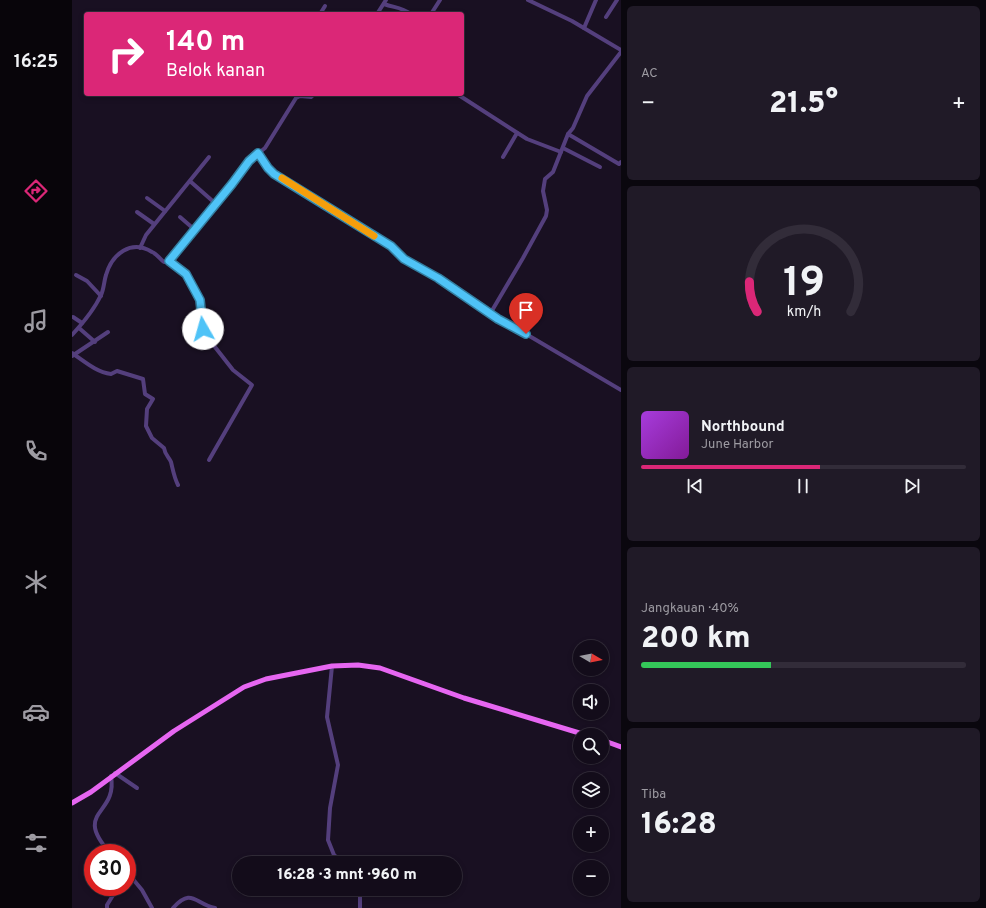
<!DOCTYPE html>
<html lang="id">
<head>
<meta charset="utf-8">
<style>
  :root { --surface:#130c1a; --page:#201a27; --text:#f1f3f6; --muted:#9d9ba2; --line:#322c39; --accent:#db2777 }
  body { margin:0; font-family:Overpass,sans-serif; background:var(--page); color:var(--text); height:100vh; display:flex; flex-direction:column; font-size:15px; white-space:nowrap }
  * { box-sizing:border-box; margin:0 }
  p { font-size:13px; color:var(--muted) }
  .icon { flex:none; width:22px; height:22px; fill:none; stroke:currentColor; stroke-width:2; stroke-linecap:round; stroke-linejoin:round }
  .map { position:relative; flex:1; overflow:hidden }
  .drawer { display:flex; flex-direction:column; gap:6px; padding:6px; background:#0a070e; width:365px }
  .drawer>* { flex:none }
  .guide { position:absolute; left:12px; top:12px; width:380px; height:84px; border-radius:4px; box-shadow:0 2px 6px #0003,0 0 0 1px var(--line); background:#db2777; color:#fff; overflow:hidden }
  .needle { width:26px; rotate:100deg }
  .tools { position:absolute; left:501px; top:640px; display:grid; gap:8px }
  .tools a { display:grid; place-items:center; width:36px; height:36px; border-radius:50%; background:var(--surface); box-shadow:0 2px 6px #0003,0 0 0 1px var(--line); font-size:20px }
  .speed { position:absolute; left:12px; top:844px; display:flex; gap:8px; font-size:20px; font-weight:700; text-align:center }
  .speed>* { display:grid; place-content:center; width:52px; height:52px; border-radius:50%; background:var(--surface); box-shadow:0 2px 6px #0003,0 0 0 1px var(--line); line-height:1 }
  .speed .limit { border:6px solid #d22; background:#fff; color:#111 }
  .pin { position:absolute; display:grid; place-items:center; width:34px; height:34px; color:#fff; margin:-41px -17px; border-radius:50% 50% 50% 0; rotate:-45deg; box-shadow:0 0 4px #0007 }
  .pin .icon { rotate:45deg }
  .me { position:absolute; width:44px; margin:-22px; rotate:353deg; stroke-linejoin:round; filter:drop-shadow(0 0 3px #0008) }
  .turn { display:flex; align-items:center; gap:14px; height:84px; padding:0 16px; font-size:18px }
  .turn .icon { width:52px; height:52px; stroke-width:2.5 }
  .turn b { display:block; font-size:28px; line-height:34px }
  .big { font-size:30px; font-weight:800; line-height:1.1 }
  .drawer .tile { flex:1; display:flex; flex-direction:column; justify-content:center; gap:6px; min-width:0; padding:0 14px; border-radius:6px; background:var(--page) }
  .drawer .dial { align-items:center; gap:0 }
  .dial svg { height:104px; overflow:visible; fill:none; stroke:var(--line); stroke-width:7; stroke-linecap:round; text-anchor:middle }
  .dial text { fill:var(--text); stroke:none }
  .song { display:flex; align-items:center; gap:12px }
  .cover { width:48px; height:48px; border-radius:6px; background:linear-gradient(135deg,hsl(280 70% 55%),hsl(290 70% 35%)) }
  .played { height:4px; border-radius:2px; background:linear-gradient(90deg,var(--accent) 55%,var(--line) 55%) }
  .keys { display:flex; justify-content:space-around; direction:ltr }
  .heat { display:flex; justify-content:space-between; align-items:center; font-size:22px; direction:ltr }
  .charge { height:6px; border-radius:3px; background:linear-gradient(90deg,#34c759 40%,var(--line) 0) }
  .trip { position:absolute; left:160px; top:856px; width:230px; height:40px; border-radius:20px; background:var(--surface); box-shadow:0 2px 6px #0003,0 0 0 1px var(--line); font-weight:800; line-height:40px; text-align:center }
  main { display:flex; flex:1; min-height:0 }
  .tab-bar { display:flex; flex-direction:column; width:72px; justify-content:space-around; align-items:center; background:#08050a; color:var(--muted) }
  .tab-bar .icon { width:28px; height:28px }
  .tab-bar .current { color:var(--accent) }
  .tab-bar b { font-size:18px; color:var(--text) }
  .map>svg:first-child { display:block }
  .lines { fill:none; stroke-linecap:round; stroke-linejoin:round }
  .minor { stroke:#543f7d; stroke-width:4 }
  .major { stroke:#e666f1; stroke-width:5 }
  .route-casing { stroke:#337fa1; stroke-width:10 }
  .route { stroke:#4fc3f7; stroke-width:7 }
  .slow { stroke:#f59e0b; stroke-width:7 }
</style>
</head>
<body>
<main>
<nav class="tab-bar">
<b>16:25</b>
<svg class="icon current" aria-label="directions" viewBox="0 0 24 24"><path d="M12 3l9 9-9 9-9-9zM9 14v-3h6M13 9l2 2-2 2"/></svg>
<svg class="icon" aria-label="music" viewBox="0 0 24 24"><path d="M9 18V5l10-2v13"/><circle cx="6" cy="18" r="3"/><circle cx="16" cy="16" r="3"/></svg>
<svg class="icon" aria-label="phone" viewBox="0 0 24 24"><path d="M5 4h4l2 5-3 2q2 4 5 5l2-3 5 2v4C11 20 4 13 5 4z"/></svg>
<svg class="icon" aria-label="climate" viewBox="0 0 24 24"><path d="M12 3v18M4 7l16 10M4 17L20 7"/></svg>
<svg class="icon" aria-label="car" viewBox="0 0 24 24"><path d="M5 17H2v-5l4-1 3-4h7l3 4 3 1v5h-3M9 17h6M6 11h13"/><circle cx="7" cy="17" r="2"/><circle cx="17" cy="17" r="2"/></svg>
<svg class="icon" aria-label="filters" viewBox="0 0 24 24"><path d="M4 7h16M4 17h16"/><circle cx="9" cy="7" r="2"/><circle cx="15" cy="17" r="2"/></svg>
</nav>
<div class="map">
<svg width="549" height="908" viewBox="0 0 549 908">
  <rect width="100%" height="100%" fill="#191022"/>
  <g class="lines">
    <g class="minor">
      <polyline points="456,0 500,21 549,50"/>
      <path d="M 312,4 C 323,8 329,7 339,14"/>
      <polyline points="248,14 253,6"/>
      <polyline points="305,14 314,0"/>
      <polyline points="359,14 368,0"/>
      <polyline points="534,17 545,0"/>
      <polyline points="512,28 524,0"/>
      <polyline points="385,94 455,139 489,152"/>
      <polyline points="496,134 547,164 549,162"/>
      <polyline points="491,148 528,167"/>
      <polyline points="186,153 198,171 319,247 332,259 366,279 426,319 454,334 549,390"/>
      <polyline points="431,157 445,133"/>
      <polyline points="119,182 144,204"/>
      <polyline points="75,198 93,211"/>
      <polyline points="65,212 82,224"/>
      <polyline points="108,217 123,230"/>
      <polyline points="68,248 74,235 137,157"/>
      <polyline points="97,261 114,274 128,300 132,333 161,370 180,385 137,460"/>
      <polyline points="4,275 15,281 29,296"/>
      <polyline points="418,314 451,258 474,216 475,210 471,191 473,179 481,172 496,134 501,128 515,96 549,52"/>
      <polyline points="1,317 10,323"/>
      <polyline points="7,328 23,342"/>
      <path d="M 0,335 C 11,323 22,310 29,295 C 32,289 32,281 34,275 C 40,254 59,239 80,252 C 85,254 88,259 92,262 L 97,261 L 177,161 L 193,148 L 224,98 L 228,96 L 239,97 L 242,94"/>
      <path d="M 0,353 C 12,361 24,372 39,374 L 45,371 L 71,379 L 73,394 L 81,399 L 75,409 L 74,426 L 80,438 L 92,448 C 93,455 97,457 99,462 C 101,470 102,477 106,485"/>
      <polyline points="0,356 36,332"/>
      <polyline points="260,666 255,717 266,765 258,808 256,840 262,855 271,863"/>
      <polyline points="43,773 65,788"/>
      <path d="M 38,853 C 0,810 46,816 39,776"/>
      <polyline points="55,872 70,890 80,908"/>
      <polyline points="34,887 43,892 35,905 35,908"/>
      <path d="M 101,908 C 120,887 123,904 143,908"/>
      <polyline points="288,908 288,889"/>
    </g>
    <g class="major">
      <polyline points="530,740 549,747"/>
      <polyline points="0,803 19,792 102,731 172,687 194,679 260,666 286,665 308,668 392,698 514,735"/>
    </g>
  </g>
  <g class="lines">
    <g class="route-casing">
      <polyline id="route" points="131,329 128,300 114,274 97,261 160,184 177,161 186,153 196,168 202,174 319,246 332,259 366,278 426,319 454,334"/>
    </g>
    <use href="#route" class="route"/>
    <polyline class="slow" points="210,178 302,236"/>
  </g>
</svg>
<div class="tools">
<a><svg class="needle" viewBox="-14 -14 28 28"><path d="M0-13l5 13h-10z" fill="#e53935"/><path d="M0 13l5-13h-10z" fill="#9d9ba2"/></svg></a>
<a><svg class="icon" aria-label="sound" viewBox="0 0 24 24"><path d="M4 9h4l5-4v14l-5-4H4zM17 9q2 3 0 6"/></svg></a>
<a><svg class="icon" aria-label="search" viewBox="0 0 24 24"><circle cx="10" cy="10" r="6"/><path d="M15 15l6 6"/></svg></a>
<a><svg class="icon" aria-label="layers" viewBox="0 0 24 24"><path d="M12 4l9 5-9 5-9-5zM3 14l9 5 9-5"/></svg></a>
<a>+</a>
<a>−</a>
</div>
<div class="speed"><div class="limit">30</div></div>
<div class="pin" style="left:454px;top:334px;background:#d93025"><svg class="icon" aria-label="arrive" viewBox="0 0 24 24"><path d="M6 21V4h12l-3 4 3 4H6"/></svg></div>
<svg class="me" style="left:131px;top:329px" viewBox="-20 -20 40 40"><circle r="19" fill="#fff"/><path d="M0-13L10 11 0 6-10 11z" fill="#4fc3f7"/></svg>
<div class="trip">16:28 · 3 mnt · 960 m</div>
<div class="guide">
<div class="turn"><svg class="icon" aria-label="right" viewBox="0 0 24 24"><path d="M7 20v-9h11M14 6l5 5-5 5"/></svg><div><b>140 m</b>Belok kanan</div></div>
</div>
</div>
<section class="drawer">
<div class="tile"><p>AC</p>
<div class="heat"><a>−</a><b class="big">21.5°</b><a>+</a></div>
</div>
<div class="tile dial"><svg viewBox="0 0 100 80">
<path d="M14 69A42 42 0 1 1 86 69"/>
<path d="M14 69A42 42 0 0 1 8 46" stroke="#db2777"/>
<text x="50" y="56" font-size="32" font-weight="700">19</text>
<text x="50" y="72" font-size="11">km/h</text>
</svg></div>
<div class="tile">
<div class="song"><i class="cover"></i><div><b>Northbound</b><p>June Harbor</p></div></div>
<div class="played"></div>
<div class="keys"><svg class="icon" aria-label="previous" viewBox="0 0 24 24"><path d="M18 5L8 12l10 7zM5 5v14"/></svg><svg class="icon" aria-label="pause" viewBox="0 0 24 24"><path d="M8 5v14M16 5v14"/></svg><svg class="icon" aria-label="next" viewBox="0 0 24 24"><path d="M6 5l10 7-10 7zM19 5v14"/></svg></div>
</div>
<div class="tile"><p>Jangkauan · 40%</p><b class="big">200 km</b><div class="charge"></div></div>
<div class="tile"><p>Tiba</p><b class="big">16:28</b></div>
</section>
</main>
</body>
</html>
